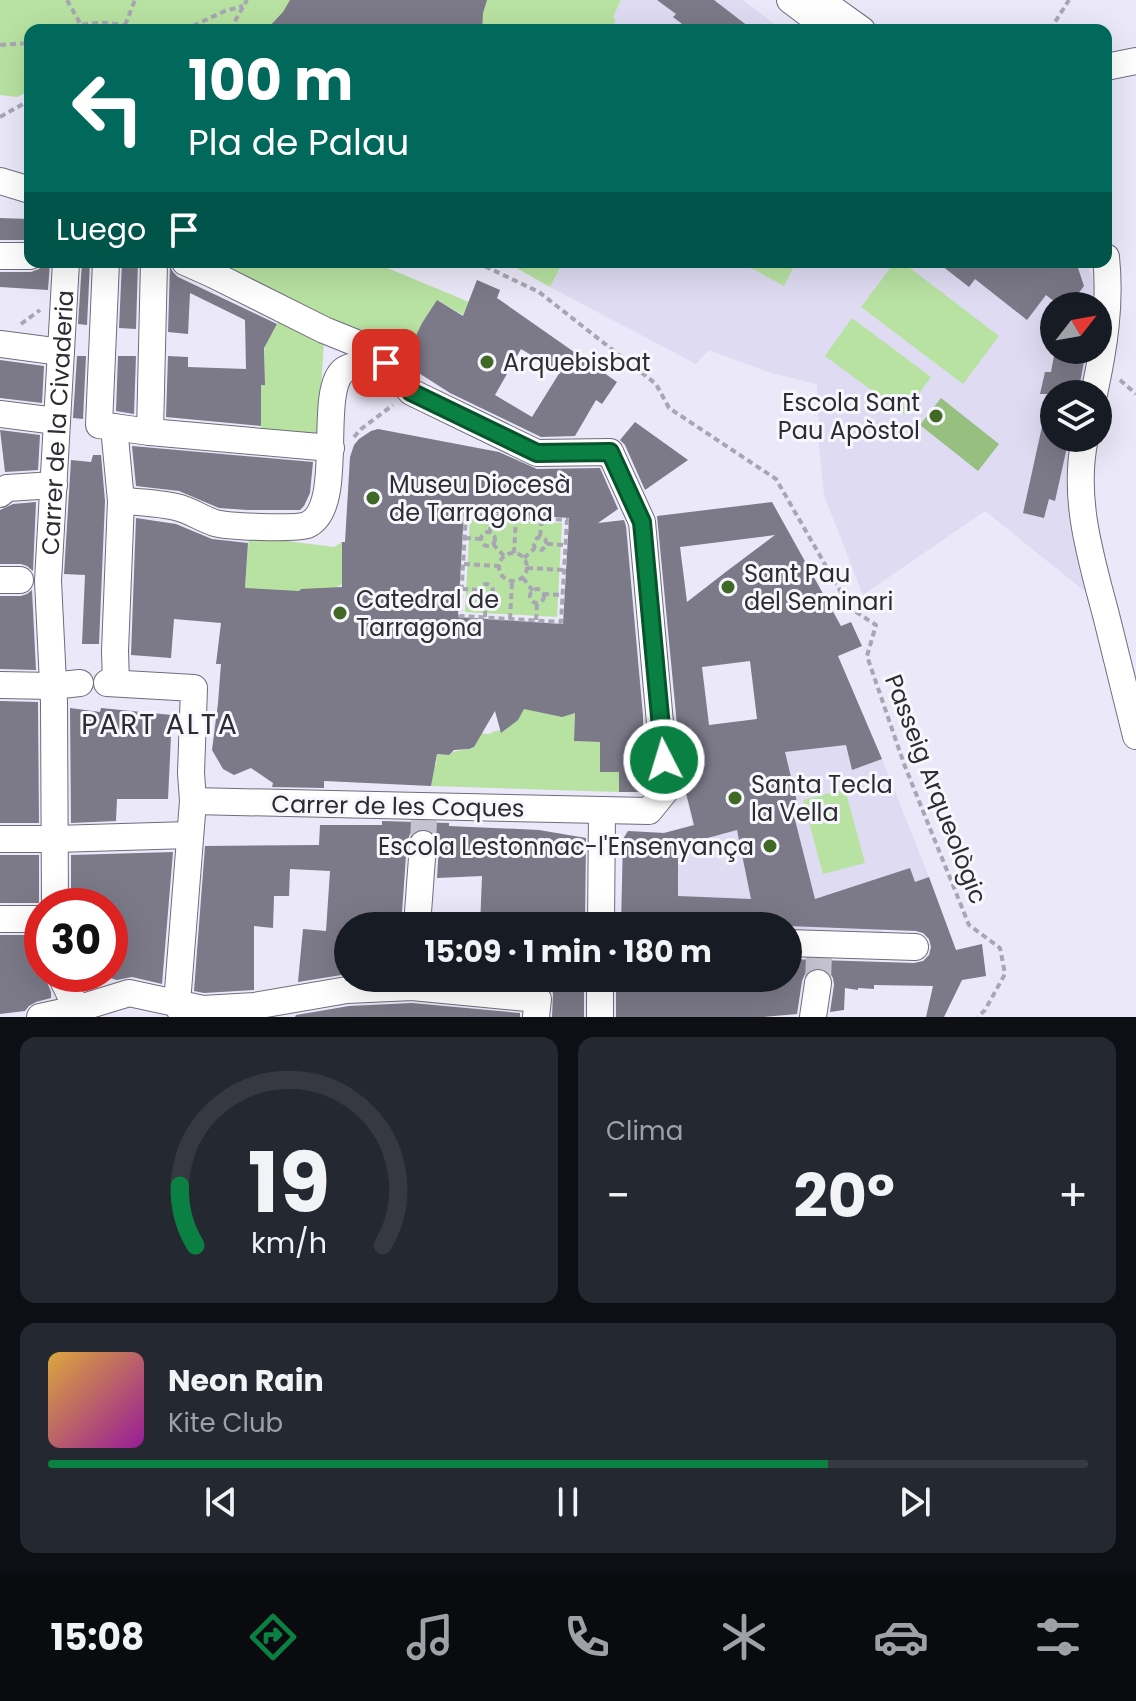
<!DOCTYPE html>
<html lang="es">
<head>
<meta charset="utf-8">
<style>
  :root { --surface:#171b24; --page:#242831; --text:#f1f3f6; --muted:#9ea1a6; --line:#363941; --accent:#0b8043 }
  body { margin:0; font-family:Poppins,sans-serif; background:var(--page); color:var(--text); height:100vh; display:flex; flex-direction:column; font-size:30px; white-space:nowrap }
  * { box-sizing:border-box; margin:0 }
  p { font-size:26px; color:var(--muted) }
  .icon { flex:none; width:44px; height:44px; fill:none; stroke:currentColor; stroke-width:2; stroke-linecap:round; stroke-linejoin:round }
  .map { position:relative; height:1017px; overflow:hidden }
  .sheet { display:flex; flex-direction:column; gap:20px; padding:20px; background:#0d0f14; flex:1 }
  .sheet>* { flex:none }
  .hud { position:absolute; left:24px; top:24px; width:1088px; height:244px; border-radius:16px; box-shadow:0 8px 32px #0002; background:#00695c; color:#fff; overflow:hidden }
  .needle { width:52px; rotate:59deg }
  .fabs { position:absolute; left:1040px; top:292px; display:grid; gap:16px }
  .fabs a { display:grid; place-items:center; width:72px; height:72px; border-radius:50%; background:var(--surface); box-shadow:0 8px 32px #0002; font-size:40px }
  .speed { position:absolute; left:24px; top:888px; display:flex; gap:16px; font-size:40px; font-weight:700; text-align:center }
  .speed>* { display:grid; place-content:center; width:104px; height:104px; border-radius:50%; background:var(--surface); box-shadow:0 8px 32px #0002; line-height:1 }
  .speed .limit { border:12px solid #d22; background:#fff; color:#111 }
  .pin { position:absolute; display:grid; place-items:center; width:68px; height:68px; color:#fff; margin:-34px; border-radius:16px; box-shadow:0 4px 12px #0006 }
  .me { position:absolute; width:88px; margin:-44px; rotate:355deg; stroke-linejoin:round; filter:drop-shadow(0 0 6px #0008) }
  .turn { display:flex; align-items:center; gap:28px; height:168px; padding:0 32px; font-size:36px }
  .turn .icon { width:104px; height:104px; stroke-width:2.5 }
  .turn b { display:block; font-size:56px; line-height:68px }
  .then { display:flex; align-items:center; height:76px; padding:0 32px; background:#0003; gap:16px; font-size:30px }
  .big { font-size:60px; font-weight:700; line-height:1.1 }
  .sheet .widget { flex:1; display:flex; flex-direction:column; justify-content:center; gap:12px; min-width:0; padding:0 28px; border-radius:16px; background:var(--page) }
  .sheet .dial { align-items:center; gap:0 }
  .dial svg { height:208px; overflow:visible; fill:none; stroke:var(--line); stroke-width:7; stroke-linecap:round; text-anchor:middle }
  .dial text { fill:var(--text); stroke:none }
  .song { display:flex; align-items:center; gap:24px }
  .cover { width:96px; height:96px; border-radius:12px; background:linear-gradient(135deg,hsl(40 70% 55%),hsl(300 70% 35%)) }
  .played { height:8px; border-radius:4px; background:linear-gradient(90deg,var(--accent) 75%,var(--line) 75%) }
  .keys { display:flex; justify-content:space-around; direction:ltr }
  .heat { display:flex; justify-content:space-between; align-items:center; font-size:44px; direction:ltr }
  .sheet .tiles { flex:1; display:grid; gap:20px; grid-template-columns:1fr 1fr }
  .widget:last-child { grid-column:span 2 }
  .trip { position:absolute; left:334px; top:912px; width:468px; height:80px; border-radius:40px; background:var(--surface); box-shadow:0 8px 32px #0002; font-weight:700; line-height:80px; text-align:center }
  .dock { display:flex; height:128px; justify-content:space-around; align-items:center; background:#090b0e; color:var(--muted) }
  .dock .icon { width:56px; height:56px }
  .dock .selected { color:var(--accent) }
  .dock b { font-size:36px; color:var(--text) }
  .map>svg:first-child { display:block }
  .built { fill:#dfdbf3 }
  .green { fill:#b8e2a2 }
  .water { fill:#96bf80 }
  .building { fill:#7c7988; fill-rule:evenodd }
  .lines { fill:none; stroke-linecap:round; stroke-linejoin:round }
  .minor-tunnel { stroke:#c5c2d1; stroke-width:26; stroke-dasharray:26 13; stroke-linecap:butt }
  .minor-casing { stroke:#6f6c7b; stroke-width:28 }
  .path { stroke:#a8a6b3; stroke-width:4; stroke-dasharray:6 4; stroke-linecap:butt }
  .minor { stroke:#fff; stroke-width:26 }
  .route-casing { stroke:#07532c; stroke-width:20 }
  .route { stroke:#0b8043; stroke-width:14 }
  .poi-dot { fill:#406925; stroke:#f8f7fe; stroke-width:3 }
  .labels { text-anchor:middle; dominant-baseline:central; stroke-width:6; stroke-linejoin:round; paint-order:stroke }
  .poi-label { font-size:24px; fill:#2d2c32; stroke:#f8f7fe; text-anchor:start }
  .street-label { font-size:24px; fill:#2d2c32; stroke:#f8f7fe }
  .quarter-label { font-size:28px; letter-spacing:2px; fill:#2d2c32; stroke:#f8f7fe }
</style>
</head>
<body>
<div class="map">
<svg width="1136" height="1017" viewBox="0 0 1136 1017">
  <rect width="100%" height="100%" fill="#ebe8f9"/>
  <g class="built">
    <polygon points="621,0 743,0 782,30 609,30 615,21 613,17"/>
    <polygon points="563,262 1086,262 1099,294 1098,306 1054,306 1054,350 1097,350 1088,394 1054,394 1054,438 1079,438 1092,597 985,511 863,595 824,495 819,446 817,384 771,373 709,350 696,364 550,287"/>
    <polygon points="846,745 852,770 882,759 929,877 875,898 884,940 788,933 788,926 621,926 623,839 628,831 675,833 693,826 683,782 780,758 780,753"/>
  </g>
  <g class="green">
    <polygon points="0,0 621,0 613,17 616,21 609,30 30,30 30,91 17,97 0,95"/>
    <polygon points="206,262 373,262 469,302 463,315 437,300 422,323 408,352 379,343"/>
    <polygon points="506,262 563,262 550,287"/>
    <polygon points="740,262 796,262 784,286"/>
    <polygon points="895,262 902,262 999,336 963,384 861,307"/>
    <polygon points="280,318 324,339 318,443 261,437 261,385 265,384 264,331 272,334"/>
    <polygon points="852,318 931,377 904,414 825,356"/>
    <polygon points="470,518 562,523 557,617 465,612"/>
    <polygon points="249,536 334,547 342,542 342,584 335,588 324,588 319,593 301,589 289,599 245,588"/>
    <path d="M 524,703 L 552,710 L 551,715 L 575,711 L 574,741 L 607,742 L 600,752 L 600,772 L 619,772 L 619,792 L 431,786 L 428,765 L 436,765 L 437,754 L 449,755 C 456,748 465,752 474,747 L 477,733 L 491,734 L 492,732 L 500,730 L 501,732 L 506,730 L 505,728 L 518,720 Z"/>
    <polygon points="845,789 865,863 823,874 803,800"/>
  </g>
  <polygon class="water" points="941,398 999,444 978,471 920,425"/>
  <g class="building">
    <polygon points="290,0 487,0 483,13 482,30 266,30 283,12"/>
    <polygon points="657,0 714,0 753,30 690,30 673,17 676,14"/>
    <polygon points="0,218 30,219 30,240 0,240"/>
    <polygon points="44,262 50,263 48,290 0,287 0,272 31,272 39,269"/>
    <polygon points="82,262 90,262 87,325 78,324"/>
    <polygon points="122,262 138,262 136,329 119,328"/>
    <polygon points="937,262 1076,262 1084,286 1069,306 1060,306 1046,295 1027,320 975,279 969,287"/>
    <polygon points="170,266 173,272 178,277 277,324 264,348 265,385 261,385 261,426 166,417 168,356 188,357 188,367 246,369 245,320 190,293 188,334 168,332"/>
    <path d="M 477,280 L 500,290 L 497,298 L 617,382 L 602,404 L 596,400 L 575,436 L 541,437 L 450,393 L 414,370 L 419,360 L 408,352 L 422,323 L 437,300 L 463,316 ZM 521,349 L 560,372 L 532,417 L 495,395 Z"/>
    <polygon points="1055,350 1086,350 1078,394 1040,394 1045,372 1051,372"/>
    <polygon points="77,356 86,356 83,419 73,418"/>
    <polygon points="118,356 136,356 134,414 116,411"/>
    <polygon points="0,360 44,366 42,403 0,398"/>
    <polygon points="1047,404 1054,404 1054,438 1069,438 1055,501 1049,499 1044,518 1023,513"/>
    <polygon points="635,422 688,460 645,490 625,445 620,440"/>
    <path d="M 378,429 L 499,452 L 537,469 L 600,468 L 618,509 L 598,523 L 624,520 L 626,526 L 643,716 L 643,792 L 619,792 L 619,772 L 600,772 L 600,742 L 574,741 L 575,713 L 562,717 L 524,709 L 518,720 L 501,733 L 495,711 L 474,747 L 469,749 L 454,750 L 449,755 L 437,754 L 431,786 L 324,781 L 324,788 L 272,787 L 273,783 L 251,768 L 234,775 L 223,769 L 212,750 L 218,703 L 221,664 L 216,664 L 221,623 L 174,619 L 171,658 L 131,655 L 136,518 L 176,524 L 212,539 L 248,543 L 245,588 L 299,591 L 301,589 L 342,587 L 342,542 L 345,542 L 350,457 L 354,445 L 359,439 L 371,431 ZM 464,511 L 569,518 L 563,624 L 458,617 Z"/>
    <polygon points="0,430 40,435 38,470 5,472"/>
    <polygon points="132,446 313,462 310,493 304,506 300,510 247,510 219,508 179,491 136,486"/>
    <polygon points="93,455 101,455 105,501 99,644 82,644 85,575 64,574 71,460 91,462"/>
    <polygon points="36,502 33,571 27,566 21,564 0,564 0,510 13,504"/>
    <path d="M 772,502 L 841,626 L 851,622 L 862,646 L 838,656 L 882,759 L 852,770 L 846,745 L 785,752 L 797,802 L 791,804 L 815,899 L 910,868 L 915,882 L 929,877 L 956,950 L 982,944 L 986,976 L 962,980 L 944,1017 L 926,1017 L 933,986 L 874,985 L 874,989 L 858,988 L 858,990 L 845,988 L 844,1010 L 830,1012 L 834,985 L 833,978 L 828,971 L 820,967 L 811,968 L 805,974 L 802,981 L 797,1014 L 763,1017 L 616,1017 L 616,978 L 669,978 L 669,983 L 713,986 L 714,978 L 788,978 L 788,959 L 914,963 L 923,961 L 929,955 L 931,947 L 929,939 L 923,933 L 916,931 L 788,926 L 621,926 L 623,839 L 628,831 L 664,833 L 694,825 L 682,777 L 657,516 ZM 775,535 L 727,571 L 687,602 L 680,547 ZM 750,661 L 757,719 L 709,725 L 702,667 ZM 737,830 L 751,899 L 678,896 L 678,846 Z"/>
    <polygon points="32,590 36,670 0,669 0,596 21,596 27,594"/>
    <polygon points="0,701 38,702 39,823 0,823"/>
    <polygon points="70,708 100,712 101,708 172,715 168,799 117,799 116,821 71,823"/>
    <polygon points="382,821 449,823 449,826 539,830 586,838 585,926 480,926 482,876 437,878 439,845 438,838 433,831 423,828 415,830 410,834 407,842 401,926 348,926 348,974 298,982 303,929 326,931 330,871 290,869 289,896 274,896 273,928 254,926 254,990 204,993 194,991 205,846 319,845 320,825 382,825"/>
    <polygon points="173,852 162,984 132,977 117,980 110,978 110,906 71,906 71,855"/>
    <rect x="0" y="855" width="39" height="48"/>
    <polygon points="0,935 42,935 42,974 44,974 51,992 51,998 36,1002 29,1006 25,1011 0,1014"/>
    <polygon points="486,978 584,978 584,1017 552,1017 553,993 547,986 540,983"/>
    <polygon points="412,1003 520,1013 520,1017 295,1017 296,1015 349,1006"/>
  </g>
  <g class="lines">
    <g class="minor-tunnel">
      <polyline points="423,844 424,820"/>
      <polyline points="818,983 819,952"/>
    </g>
    <g class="minor-casing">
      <g id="minor">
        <polyline points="790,0 830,30"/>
        <polyline points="820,0 862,30"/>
        <polyline points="1106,67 1136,61"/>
        <polyline points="0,181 30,190"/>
        <polyline points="0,256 30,256"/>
        <polyline points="106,262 99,425 150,432 331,448"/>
        <polyline points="185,262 212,274 324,330 376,351 411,392 537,453 610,452 642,522 666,790 649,811 193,801"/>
        <polyline points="0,344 61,352"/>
        <path d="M 1094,394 C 1104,348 1111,304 1106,257"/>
        <polyline points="0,414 56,421"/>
        <polyline points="114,427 121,501 115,651 116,683"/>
        <polyline points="150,432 154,262"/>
        <path d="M 1085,438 C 1072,498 1091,558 1106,615 C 1116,656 1126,696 1136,736"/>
        <polyline points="0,494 7,488 54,485"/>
        <path d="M 121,501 C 139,502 158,503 176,507 C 190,510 202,519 215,523 C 228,527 295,529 307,525 C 347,508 316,391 344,370 C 354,363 373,364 386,363"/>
        <polyline points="0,580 20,580"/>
        <polyline points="107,683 194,688 191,773 193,801 177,1003 183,1017"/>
        <polyline points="0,685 52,686 80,683"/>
        <polyline points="0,839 55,839 190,835"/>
        <path id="s1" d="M 55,906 L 54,703 L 48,581 L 66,262"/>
        <polyline points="0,919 42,919"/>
        <polyline points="417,926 423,844"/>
        <polyline points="601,926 602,810"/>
        <polyline points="788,943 915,947"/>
        <polyline points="60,974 77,1009 77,1017"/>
        <polyline points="40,1017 77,1009 129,993 203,1009 254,1006 347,990 412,987 538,999 536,1017"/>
        <polyline points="600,1017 600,978"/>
        <polyline points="813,1017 818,983"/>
      </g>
    </g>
    <g class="path">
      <polyline points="67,0 81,25"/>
      <polyline points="125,25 135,0"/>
      <path d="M 63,30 C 87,21 114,20 137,30"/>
      <polyline points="184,30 225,11 243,6"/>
      <polyline points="230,30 247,0"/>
      <polyline points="1050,30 1069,0"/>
      <polyline points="0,45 30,43"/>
      <polyline points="0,117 30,100"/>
      <polyline points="476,262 539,292 656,384 669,408 776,479 850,608 876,625 867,656 904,764 969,925 1000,948 1005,974 985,1010 978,1017"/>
      <polyline points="21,324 40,310"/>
      <polyline points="1120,380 1136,394"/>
      <polyline points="354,437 361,429 393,405"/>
      <polygon points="466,514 567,520 561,622 460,616"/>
      <circle cx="488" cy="539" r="7"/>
      <polyline points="490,533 491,516"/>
      <polyline points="540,536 542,519"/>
      <polyline points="465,538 481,539"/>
      <polyline points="493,544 504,556"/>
      <polyline points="547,544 564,545"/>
      <circle cx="513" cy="567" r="14"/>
      <polyline points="514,553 516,517"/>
      <polyline points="524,558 535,548 542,550 547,544 545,539 540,537 537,538 534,545 535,548"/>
      <polyline points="464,564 499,566"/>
      <polyline points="527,568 564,570"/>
      <polyline points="523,578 533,591"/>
      <circle cx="486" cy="591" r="7"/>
      <polyline points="462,589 479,590"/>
      <circle cx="537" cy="596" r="7"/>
      <polyline points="543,594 563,595"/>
      <polyline points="485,617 486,597"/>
      <polyline points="510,619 512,582"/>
      <polyline points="536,620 537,603"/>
    </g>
    <use href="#minor" class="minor"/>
  </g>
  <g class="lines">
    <g class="route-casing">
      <polyline id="route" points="386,363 411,392 537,453 610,452 642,522 664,760"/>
    </g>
    <use href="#route" class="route"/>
  </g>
  <g class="poi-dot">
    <circle cx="487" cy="362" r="8"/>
    <circle cx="936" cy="416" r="8"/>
    <circle cx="373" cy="498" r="8"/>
    <circle cx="728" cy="587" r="8"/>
    <circle cx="340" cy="613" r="8"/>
    <circle cx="735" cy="798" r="8"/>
    <circle cx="770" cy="846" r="8"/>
  </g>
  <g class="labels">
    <g class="poi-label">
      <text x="503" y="362">Arquebisbat</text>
      <text x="920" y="402" text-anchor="end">Escola Sant<tspan x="920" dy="28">Pau Apòstol</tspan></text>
      <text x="389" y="484">Museu Diocesà<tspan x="389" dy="28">de Tarragona</tspan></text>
      <text x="744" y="573">Sant Pau<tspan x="744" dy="28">del Seminari</tspan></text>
      <text x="356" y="599">Catedral de<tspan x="356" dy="28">Tarragona</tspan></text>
      <text x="751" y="784">Santa Tecla<tspan x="751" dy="28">la Vella</tspan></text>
      <text x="754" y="846" text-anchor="end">Escola Lestonnac-l'Ensenyança</text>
    </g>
    <g class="street-label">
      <text stroke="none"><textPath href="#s1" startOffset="484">Carrer de la Civaderia</textPath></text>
      <text transform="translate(936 789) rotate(69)">Passeig Arqueològic</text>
      <text transform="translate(398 806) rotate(1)">Carrer de les Coques</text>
    </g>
    <g class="quarter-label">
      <text x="160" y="724">PART ALTA</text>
    </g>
  </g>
</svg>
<div class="fabs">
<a><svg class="needle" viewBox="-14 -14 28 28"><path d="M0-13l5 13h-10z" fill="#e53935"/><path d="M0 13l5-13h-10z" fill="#9ea1a6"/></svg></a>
<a><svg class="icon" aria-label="layers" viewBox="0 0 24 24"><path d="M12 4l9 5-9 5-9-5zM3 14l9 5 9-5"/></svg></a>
</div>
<div class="speed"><div class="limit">30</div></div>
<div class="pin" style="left:386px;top:363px;background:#d93025"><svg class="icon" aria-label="arrive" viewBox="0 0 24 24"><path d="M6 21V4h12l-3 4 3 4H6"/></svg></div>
<svg class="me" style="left:664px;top:760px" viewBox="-20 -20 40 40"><circle r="17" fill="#0b8043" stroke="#fff" stroke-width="3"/><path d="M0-11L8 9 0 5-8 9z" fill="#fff"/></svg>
<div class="trip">15:09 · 1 min · 180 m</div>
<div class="hud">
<div class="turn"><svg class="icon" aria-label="left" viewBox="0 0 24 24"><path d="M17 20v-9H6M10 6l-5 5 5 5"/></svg><div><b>100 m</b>Pla de Palau</div></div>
<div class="then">Luego<svg class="icon" aria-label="arrive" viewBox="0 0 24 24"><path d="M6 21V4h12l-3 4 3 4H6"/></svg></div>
</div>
</div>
<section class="sheet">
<div class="tiles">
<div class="widget dial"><svg viewBox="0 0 100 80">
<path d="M14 69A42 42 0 1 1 86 69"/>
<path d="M14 69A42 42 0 0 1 8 46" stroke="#0b8043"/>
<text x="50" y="56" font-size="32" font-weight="700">19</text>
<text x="50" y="72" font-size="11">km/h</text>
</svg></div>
<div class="widget"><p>Clima</p>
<div class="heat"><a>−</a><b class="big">20°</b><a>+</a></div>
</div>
<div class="widget">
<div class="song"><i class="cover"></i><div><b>Neon Rain</b><p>Kite Club</p></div></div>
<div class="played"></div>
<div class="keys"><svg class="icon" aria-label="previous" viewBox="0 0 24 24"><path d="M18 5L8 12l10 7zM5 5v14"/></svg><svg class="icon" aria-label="pause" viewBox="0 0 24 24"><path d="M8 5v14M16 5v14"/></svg><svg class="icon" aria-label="next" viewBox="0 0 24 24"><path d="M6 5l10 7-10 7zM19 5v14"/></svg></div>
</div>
</div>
</section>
<nav class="dock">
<b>15:08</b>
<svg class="icon selected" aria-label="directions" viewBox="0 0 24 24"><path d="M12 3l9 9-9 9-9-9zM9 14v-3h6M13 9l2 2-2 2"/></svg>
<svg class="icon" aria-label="music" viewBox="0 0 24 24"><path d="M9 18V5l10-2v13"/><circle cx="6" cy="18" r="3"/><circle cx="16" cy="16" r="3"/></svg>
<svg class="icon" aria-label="phone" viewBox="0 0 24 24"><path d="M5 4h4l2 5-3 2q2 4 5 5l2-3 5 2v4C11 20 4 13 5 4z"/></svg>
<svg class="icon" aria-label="climate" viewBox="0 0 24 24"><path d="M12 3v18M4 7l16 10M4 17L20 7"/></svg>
<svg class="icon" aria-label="car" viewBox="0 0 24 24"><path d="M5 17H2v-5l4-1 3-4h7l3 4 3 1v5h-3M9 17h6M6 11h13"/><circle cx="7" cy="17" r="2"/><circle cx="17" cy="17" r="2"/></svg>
<svg class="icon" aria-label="filters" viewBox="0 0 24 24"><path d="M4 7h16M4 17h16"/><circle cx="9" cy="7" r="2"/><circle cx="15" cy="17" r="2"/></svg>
</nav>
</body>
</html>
